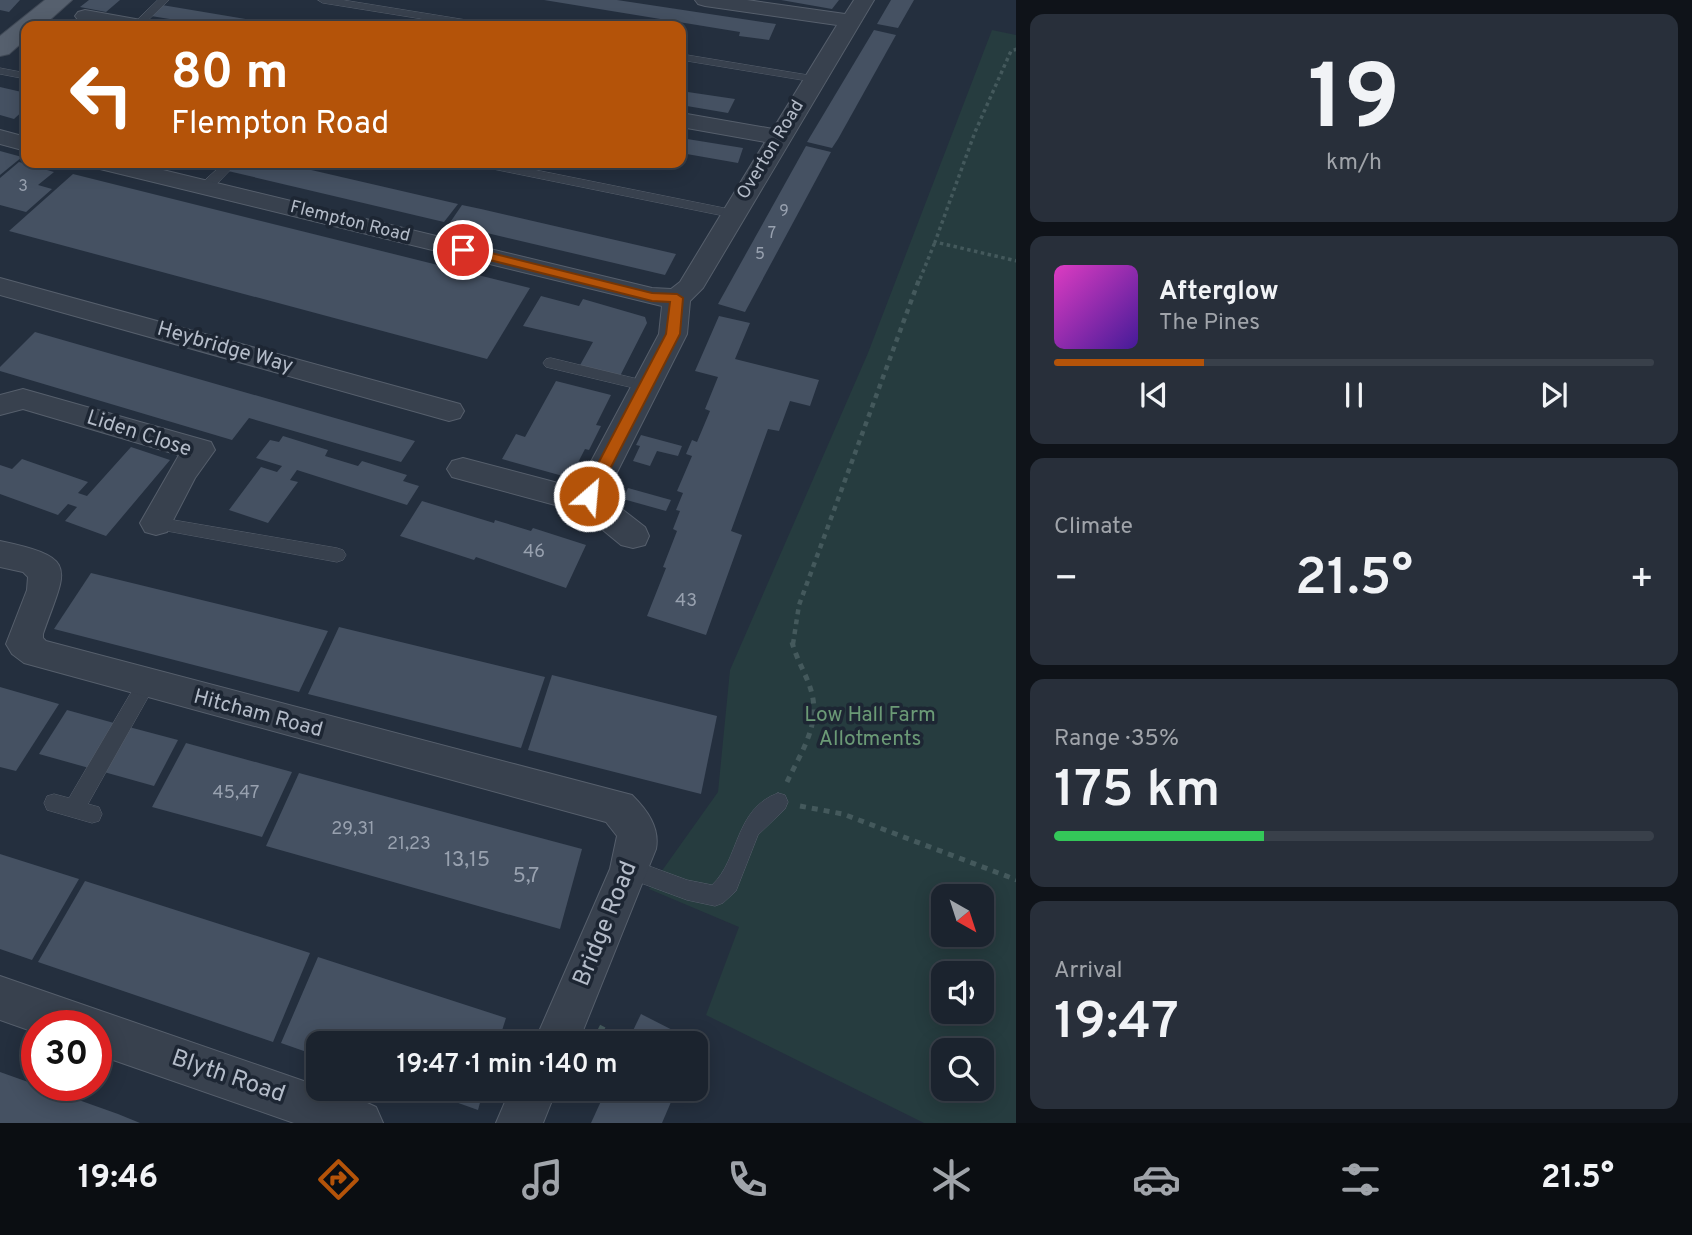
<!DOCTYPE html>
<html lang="en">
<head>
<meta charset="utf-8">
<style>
  :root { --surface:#1b232e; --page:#282f3a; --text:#f1f3f6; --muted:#a0a4aa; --line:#39404a; --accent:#b45309 }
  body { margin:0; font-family:Overpass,sans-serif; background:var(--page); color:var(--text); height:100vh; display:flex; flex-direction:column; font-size:26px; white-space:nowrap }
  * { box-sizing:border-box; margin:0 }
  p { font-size:23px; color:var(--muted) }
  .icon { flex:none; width:38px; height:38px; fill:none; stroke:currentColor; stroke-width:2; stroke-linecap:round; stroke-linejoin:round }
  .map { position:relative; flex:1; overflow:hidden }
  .details { display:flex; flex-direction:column; gap:14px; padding:14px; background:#0f1319; width:676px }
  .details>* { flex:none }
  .guide { position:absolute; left:21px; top:21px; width:665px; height:147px; border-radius:14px; box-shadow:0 4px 18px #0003,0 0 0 2px var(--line); background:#b45309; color:#fff; overflow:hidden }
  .needle { width:46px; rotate:141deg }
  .buttons { position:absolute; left:931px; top:884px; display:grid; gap:14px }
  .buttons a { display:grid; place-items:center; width:63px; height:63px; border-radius:14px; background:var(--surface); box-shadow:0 4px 18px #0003,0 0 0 2px var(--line); font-size:35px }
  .speed { position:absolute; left:21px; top:1010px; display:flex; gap:14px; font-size:35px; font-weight:700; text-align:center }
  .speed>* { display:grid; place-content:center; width:91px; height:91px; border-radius:50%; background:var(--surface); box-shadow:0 4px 18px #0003,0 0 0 2px var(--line); line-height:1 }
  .speed .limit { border:10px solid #d22; background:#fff; color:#111 }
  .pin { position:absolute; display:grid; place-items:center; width:60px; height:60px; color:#fff; margin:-30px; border:4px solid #fff; border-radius:50%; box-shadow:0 2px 7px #0007 }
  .me { position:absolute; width:77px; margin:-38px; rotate:27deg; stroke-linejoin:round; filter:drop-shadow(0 0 5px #0008) }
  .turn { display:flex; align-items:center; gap:24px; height:147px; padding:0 35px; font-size:32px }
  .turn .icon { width:91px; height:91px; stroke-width:2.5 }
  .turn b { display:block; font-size:49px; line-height:60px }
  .big { font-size:52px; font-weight:600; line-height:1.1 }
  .details .card { flex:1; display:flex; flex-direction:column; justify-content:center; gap:10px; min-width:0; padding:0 24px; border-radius:14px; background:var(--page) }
  .details .dial { align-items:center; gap:0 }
  .dial b { font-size:91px; line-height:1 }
  .song { display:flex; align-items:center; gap:21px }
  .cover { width:84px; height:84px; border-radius:10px; background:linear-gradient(135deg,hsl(310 70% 55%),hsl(260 70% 35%)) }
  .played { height:7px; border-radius:4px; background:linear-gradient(90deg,var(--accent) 25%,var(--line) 25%) }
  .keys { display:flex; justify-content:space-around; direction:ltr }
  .heat { display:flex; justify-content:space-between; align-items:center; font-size:38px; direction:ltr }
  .charge { height:10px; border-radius:5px; background:linear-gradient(90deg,#34c759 35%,var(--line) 0) }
  .trip { position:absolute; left:306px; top:1031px; width:402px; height:70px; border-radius:14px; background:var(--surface); box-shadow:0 4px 18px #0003,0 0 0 2px var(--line); font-weight:600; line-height:70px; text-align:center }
  .tab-bar { display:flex; height:112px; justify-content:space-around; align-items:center; background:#0b0e12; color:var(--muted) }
  .tab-bar .icon { width:49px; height:49px }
  .tab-bar .current { color:var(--accent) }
  .tab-bar b { font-size:32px; color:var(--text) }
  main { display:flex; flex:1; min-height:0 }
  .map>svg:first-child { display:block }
  .green { fill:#263c3f; fill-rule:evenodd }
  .building { fill:#455162 }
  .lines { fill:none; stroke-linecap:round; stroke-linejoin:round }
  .service-casing { stroke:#565f6c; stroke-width:1 }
  .minor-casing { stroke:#565f6c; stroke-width:2 }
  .primary-casing { stroke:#414a57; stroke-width:2 }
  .path-far2 { stroke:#44595c; stroke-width:3.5; stroke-dasharray:3.5 3.5; stroke-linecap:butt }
  .path-far1 { stroke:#44595c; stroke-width:4.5; stroke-dasharray:5 5; stroke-linecap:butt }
  .path { stroke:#44595c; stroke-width:5; stroke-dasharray:6 6; stroke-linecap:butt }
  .service { fill:#38414e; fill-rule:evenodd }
  .minor { fill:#38414e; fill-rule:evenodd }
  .primary { fill:#56606e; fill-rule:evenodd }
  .route { fill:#b45309; stroke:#753606; stroke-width:2 }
  .labels { text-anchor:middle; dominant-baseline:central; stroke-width:7; stroke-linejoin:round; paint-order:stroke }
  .far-number-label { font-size:16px; fill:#98a1af }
  .far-street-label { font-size:18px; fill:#b4bcc9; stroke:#1d2633 }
  .number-label { font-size:18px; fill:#98a1af }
  .street-label { font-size:21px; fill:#b4bcc9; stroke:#1d2633 }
  .park-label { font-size:21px; fill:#6b9a76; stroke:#1d2633 }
  .near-number-label { font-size:21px; fill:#98a1af }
  .near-street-label { font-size:24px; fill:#b4bcc9; stroke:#1d2633 }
</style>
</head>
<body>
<main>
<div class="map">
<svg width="1017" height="1123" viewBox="0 0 1017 1123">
  <rect width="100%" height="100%" fill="#242f3e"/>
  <path class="green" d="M 992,30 L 1016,35 L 1016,1123 L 924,1123 L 706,1015 L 739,927 L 649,889 L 718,792 L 730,670 L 868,353 ZM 943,896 L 982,896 L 982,934 L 943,934 ZM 943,973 L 982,973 L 982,1012 L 943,1012 ZM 943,1050 L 982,1050 L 982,1088 L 943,1088 Z"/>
  <g class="building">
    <polygon points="0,0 20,0 9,12 0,10"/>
    <polygon points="89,0 120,0 106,12 80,7"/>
    <polygon points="544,0 617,0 776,24 769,40 739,36 740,32"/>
    <polygon points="781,0 839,0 832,9"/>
    <polygon points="891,0 914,0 898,28 877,24"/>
    <polygon points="162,5 282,25 282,26 213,26 151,16"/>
    <polygon points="874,30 896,35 838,139 832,148 807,142"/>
    <polygon points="0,87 26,93 26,108 14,119 0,115"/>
    <polygon points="681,91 735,99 728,113 681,105"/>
    <polygon points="681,138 743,148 738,163 681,153"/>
    <polygon points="806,146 831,152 745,312 718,304"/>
    <polygon points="0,151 22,157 0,175"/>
    <polygon points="19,162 54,172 38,185 52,189 26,212 0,205 0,178"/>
    <polygon points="236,163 281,163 458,204 444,222 228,171"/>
    <polygon points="73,174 530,288 487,359 9,231"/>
    <polygon points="462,205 481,209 676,254 665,275 449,224"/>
    <polygon points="541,296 579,306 583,299 645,317 647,323 619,378 579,367 593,342 523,326"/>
    <polygon points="719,316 750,323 735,359 819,380 810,406 790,401 779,431 768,429 731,531 742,535 706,635 647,616 666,568 663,567 677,531 673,529 680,511 676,510 683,493 677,491 692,456 686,454 692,440 697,442 710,411 705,409 718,377 695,371"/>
    <polygon points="35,332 415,441 401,462 249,418 232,440 0,371 0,367"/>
    <polygon points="556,381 611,395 596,425 601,426 589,450 585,449 570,478 502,459 516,434 525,437"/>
    <polygon points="641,435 682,446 678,456 657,451 650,466 633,461 640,446 636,445"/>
    <polygon points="283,436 328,450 325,456 358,466 362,461 407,475 403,481 419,486 407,505 297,470 290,480 298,482 268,523 229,510 261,467 277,472 282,466 256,458 270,440 279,442"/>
    <polygon points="131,447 170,460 106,536 65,521 77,507 68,504 58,515 0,494 0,465 12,469 22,459 88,482 78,493 87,496"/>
    <polygon points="628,488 671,500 666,511 623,499"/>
    <polygon points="422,501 494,523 495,520 531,531 533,528 586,545 566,588 476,557 474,560 400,536"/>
    <polygon points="91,573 255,613 328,631 299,692 54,629"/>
    <polygon points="339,627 545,677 521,748 308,694"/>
    <polygon points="552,675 717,716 701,794 528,750"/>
    <polygon points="0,687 59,704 16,771 0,767"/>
    <polygon points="67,710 114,723 89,768 39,754"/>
    <polygon points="129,727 178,740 154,786 104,772"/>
    <polygon points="186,743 292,772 262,837 152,807"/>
    <polygon points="299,773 582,849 560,929 266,846"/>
    <polygon points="0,854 79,879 32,960 0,949"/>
    <polygon points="85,881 310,953 273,1042 38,962"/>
    <polygon points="318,957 506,1018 498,1043 318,1043 318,1056 281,1043"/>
    <polygon points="641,1014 698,1043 627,1043"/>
    <polygon points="0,1072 118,1114 140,1123 0,1123"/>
    <polygon points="416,1088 484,1088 478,1110"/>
    <polygon points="607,1088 677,1088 662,1123 591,1123"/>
  </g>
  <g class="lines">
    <g class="service-casing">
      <g id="service">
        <polygon points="158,0 169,0 142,26 131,26"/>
        <polygon points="318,0 343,0 485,23 491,26 466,26 323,3"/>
        <polygon points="681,54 814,76 820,79 814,82 681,60"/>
        <polygon points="0,68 26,73 26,79 0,74"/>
        <polygon points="224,163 237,163 211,190 201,190 201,184"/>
        <polygon points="477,163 501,163 734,210 741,214 734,218 483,167"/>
        <polygon points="551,358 646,381 654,386 646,391 546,367 543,363 546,359"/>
        <polygon points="156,517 337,548 343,550 346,555 343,560 337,562 156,529 150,528 147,523 150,518"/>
        <polygon points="146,677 153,679 155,685 88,804 99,807 102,814 99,821 92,823 47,810 44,803 47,796 54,794 69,798 139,679"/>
        <path d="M 778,793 L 785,795 L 788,802 L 785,809 L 758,835 L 736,891 L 723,903 L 715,906 L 687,900 L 622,876 L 619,869 L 622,862 L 630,859 L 687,880 L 712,885 C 740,859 734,809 778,793 Z"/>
      </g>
    </g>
    <g class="minor-casing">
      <g id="minor">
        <polygon points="695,0 747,0 845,14 854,0 874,0 703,288 690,301 687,334 605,496 645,527 649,536 645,545 633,548 621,545 581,512 452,477 447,469 452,461 463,458 577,488 659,334 662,306 96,168 93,163 134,163 652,288 671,289 680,282 765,142 681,127 681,113 773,129 837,25 705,6 698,4"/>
        <polygon points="85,10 141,20 148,22 151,26 107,26 78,20 75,16 78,12"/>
        <polygon points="0,130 26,137 26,151 0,144"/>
        <polygon points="0,278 449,401 460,404 464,411 460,418 449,421 0,295"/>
        <polygon points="23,389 211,442 215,450 195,478 167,532 156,535 145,532 140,523 179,455 23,409 0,415 0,395"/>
        <path d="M 0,541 C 81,558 66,568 43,634 L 43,638 L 46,641 L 632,795 C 647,810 660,827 656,849 L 578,1043 L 534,1043 L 610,869 L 617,836 L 606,822 L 24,663 L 12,654 L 6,644 L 27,590 L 28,577 L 23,572 L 0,567 Z"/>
        <path d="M 0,976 L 318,1086 L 318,1088 C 338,1088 359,1099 376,1107 L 383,1123 L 294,1123 L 96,1054 L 96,1026 L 37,1026 L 37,1033 L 0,1020 Z"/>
        <polygon points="511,1088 557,1088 543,1123 496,1123"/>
      </g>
    </g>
    <g class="primary-casing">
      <polygon id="primary" points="45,0 72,0 43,26 26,26 26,39 9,54 0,56 0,36"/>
    </g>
    <g class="path-far2">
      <polyline points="1017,49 1011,51 975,132 935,242 1017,261"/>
      <polyline points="920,279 935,242"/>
    </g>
    <polyline class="path-far1" points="793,644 799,605 920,277"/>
    <g class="path">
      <path d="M 787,782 C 800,754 820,726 812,694 C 808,677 797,661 792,642"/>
      <polyline points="800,806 843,814 1017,880"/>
      <polyline points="599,1027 621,1038"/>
    </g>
    <use href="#service" class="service"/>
    <use href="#minor" class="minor"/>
    <use href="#primary" class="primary"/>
  </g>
  <polygon class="route" points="463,246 652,293 677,294 683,298 680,334 594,500 584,500 581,496 666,334 670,302 652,301 458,252 458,247"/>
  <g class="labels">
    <g class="far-number-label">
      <text x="23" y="187">3</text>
      <text x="784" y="212">9</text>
      <text x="772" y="234">7</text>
      <text x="760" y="255">5</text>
    </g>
    <g class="far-street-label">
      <text transform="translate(771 150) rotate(-59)">Overton Road</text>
      <text transform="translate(350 222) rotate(14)">Flempton Road</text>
    </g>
    <g class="number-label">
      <text x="534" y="552">46</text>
      <text x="686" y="601">43</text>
      <text x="236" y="793">45,47</text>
      <text x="353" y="829">29,31</text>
      <text x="409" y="844">21,23</text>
    </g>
    <g class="street-label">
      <text transform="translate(225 348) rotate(16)">Heybridge Way</text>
      <text transform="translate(139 434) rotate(18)">Liden Close</text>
      <text transform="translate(258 714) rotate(15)">Hitcham Road</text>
    </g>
    <g class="park-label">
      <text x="870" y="715">Low Hall Farm<tspan x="870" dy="24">Allotments</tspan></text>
    </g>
    <g class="near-number-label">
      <text x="467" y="860">13,15</text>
      <text x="526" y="876">5,7</text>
    </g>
    <g class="near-street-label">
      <text transform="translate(606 924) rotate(-68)">Bridge Road</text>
      <text transform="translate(228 1077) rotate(19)">Blyth Road</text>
    </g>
  </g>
</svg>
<div class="buttons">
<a><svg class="needle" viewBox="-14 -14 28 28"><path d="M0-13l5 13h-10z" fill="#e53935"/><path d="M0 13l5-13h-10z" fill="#a0a4aa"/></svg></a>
<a><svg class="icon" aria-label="sound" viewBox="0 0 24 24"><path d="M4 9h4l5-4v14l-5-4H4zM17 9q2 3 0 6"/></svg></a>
<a><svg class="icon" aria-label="search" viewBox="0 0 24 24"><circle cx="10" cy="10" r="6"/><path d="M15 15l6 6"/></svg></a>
</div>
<div class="speed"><div class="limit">30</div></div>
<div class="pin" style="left:463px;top:250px;background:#d93025"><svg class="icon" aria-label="arrive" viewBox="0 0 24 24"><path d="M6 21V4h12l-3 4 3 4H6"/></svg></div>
<svg class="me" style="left:589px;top:496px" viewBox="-20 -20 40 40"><circle r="17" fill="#b45309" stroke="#fff" stroke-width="3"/><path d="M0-11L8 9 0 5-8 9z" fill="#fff"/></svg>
<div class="trip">19:47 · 1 min · 140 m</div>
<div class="guide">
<div class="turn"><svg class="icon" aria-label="left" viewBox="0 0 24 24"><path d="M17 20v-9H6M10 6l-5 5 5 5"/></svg><div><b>80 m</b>Flempton Road</div></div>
</div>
</div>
<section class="details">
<div class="card dial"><b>19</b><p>km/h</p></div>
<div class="card">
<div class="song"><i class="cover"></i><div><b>Afterglow</b><p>The Pines</p></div></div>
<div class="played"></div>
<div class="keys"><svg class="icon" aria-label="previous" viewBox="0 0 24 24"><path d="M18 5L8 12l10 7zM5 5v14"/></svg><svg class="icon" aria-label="pause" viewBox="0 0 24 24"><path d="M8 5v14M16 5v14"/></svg><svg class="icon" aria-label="next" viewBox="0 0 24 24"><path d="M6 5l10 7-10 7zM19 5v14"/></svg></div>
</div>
<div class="card"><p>Climate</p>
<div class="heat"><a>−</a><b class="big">21.5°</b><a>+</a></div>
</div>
<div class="card"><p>Range · 35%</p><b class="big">175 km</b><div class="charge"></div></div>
<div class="card"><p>Arrival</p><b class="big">19:47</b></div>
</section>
</main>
<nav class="tab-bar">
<b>19:46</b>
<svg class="icon current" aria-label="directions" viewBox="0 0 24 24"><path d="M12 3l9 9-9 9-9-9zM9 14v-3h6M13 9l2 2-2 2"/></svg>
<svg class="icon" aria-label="music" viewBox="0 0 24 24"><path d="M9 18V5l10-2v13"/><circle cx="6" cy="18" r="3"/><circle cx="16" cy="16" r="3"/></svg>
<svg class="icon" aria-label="phone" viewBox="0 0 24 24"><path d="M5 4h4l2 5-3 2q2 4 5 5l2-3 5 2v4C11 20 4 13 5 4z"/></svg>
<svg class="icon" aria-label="climate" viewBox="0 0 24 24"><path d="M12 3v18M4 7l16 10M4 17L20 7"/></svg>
<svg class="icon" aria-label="car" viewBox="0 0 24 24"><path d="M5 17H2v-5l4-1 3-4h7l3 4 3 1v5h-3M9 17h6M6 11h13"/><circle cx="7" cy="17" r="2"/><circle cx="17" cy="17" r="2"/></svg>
<svg class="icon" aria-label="filters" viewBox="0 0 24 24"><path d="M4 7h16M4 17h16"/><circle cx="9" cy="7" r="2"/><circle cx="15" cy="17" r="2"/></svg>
<b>21.5°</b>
</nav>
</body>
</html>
